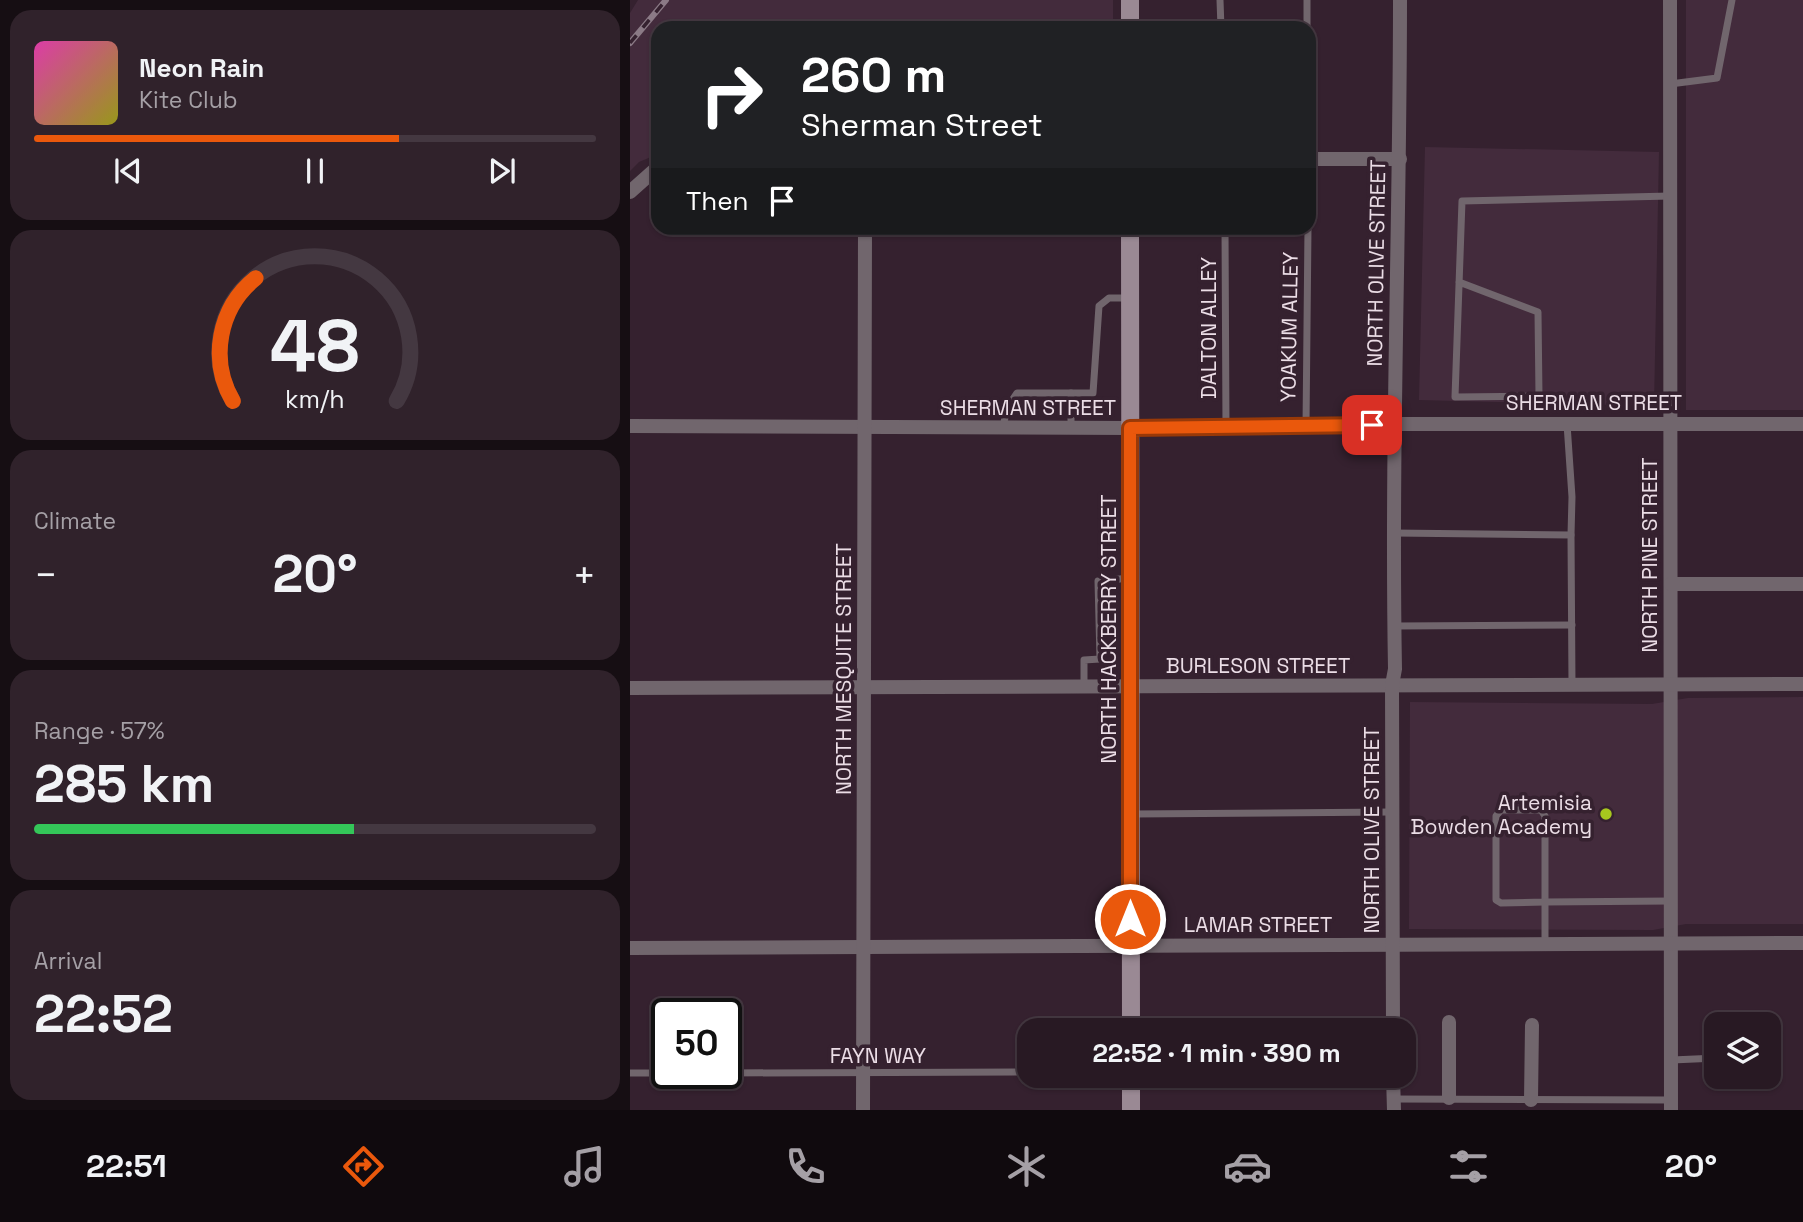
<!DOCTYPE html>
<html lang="en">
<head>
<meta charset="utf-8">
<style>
  :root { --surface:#281923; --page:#30222b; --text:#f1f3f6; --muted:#a5a0a6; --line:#443841; --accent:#ea580c }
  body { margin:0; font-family:"Space Grotesk",sans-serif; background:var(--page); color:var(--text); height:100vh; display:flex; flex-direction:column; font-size:26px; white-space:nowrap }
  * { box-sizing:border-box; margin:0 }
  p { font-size:23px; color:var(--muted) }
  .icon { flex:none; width:38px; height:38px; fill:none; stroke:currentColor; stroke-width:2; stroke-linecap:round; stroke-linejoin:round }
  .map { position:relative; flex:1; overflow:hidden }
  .side { display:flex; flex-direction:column; gap:10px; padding:10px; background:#160e13; width:630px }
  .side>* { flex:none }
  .banner { position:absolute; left:21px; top:21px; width:665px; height:214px; border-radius:21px; box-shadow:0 2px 5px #0004,0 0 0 2px var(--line); background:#202124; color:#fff; overflow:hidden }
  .controls { position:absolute; left:1074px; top:1012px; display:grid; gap:14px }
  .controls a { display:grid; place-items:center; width:77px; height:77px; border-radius:14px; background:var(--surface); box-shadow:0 2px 5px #0004,0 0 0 2px var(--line); font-size:35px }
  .speed { position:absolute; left:21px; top:998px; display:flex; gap:14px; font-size:35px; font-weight:700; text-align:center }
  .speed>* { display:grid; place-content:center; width:91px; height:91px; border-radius:50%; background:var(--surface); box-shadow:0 2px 5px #0004,0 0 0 2px var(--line); line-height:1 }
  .speed .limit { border:4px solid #111; border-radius:10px; background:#fff; color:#111 }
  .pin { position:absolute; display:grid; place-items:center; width:60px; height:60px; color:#fff; margin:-30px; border-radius:14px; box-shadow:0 4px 10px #0006 }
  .me { position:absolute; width:77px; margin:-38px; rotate:0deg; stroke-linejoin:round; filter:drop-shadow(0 0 5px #0008) }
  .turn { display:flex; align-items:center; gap:24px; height:147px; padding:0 35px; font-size:32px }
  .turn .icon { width:91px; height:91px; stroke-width:2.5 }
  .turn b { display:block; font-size:49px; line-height:60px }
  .then { display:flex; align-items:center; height:66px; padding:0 35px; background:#0003; gap:14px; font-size:26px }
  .big { font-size:52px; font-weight:600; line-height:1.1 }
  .side .tile { flex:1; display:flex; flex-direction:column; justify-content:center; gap:10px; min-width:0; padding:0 24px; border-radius:21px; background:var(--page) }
  .side .dial { align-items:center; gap:0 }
  .dial svg { height:182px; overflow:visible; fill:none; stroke:var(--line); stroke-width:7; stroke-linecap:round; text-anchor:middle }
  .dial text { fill:var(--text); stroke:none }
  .song { display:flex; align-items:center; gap:21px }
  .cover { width:84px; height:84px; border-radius:10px; background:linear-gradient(135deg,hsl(320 70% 55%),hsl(60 70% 35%)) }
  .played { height:7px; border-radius:4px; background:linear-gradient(90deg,var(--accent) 65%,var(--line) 65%) }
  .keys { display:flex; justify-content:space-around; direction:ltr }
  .heat { display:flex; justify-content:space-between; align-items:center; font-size:38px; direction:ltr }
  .charge { height:10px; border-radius:5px; background:linear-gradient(90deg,#34c759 57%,var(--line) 0) }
  .trip { position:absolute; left:387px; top:1018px; width:399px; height:70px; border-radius:21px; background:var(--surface); box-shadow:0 2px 5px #0004,0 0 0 2px var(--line); font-weight:600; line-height:70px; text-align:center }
  .tab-bar { display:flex; height:112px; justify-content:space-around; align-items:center; background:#100a0e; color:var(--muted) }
  .tab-bar .icon { width:49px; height:49px }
  .tab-bar .on { color:var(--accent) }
  .tab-bar b { font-size:32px; color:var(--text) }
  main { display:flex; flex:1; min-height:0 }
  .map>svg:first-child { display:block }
  .built { fill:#432b3c }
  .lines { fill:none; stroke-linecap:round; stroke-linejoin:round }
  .lane { stroke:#71666d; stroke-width:7 }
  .street { stroke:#71666d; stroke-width:14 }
  .secondary { stroke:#9a8994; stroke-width:18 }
  .rail-casing { stroke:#8b7a86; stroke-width:6 }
  .rail { stroke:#35212f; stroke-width:3.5; stroke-dasharray:10; stroke-linecap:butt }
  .route-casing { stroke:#983908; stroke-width:18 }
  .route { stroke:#ea580c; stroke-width:12 }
  .poi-dot { fill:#a7c71e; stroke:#35212f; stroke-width:2.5 }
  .labels { text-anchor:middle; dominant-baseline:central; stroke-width:7; stroke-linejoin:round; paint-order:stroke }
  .street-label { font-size:21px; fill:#ebdde6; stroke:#35212f }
  .poi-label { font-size:21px; fill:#ebdde6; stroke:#35212f; text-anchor:end }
</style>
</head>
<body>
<main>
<section class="side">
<div class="tile">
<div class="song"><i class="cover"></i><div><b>Neon Rain</b><p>Kite Club</p></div></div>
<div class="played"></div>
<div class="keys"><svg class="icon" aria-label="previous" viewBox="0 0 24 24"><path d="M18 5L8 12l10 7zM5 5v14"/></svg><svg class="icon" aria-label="pause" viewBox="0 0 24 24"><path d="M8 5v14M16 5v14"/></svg><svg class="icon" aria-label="next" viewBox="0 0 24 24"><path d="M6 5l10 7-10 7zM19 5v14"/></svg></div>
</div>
<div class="tile dial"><svg viewBox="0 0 100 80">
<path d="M14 69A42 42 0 1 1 86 69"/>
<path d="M14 69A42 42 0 0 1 24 15" stroke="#ea580c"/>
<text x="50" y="56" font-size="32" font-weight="700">48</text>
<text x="50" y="72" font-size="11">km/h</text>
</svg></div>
<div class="tile"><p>Climate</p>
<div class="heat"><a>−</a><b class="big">20°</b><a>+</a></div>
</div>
<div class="tile"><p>Range · 57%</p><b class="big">285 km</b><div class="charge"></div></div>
<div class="tile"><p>Arrival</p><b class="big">22:52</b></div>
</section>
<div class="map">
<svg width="1173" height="1110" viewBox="0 0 1173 1110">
  <rect width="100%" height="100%" fill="#35212f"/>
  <g class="built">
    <polygon points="8,0 483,0 483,28 28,28 28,154 9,162 0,171 0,13"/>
    <rect x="1056" y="0" width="117" height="410"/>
    <polygon points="795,147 1029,152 1024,406 789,400"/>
    <polygon points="1173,697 1173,924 1056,924 1023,930 779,929 780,702 1022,704 1058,698"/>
  </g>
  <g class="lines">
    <g class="lane">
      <polyline points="590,0 591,28"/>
      <polyline points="677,0 677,28"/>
      <polyline points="1040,84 1087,78 1102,0"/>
      <polyline points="595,228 596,427"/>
      <polyline points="829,282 908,312 909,396 825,397 832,201 1040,196"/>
      <polyline points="937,424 942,497 941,535"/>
      <polyline points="676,426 678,228"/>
      <polyline points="373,427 377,408 387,393 463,393 469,306 479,298 499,298"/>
      <polyline points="441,427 441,393"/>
      <polyline points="764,533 941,535 942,685"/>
      <polyline points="765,626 942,625"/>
      <polyline points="454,686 454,660 470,659 468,581 500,578"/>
      <polygon points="871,810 911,810 915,816 915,902 871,903 866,900 866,816"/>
      <polyline points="503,814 761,812"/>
      <polyline points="915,944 915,902 1041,901"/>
      <polyline points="1042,1060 1087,1058"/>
      <polyline points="0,1073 37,1073"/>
      <polyline points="96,1073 399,1072"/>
      <polyline points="764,1099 1041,1100"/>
    </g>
    <g class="street">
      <polyline points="1040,0 1041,1110"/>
      <polyline points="679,159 770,159"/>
      <polyline points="0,192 28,167"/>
      <polyline points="0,426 500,428 764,424 1173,424"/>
      <polyline points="1041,584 1173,584"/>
      <polyline points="0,688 1173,684"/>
      <polyline points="0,948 1173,943"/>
      <polyline points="819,1022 819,1098"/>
      <path d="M 763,1031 L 762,685 L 765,669 C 761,446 770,223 770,0"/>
      <polyline points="763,1076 764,1110"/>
      <polyline points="901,1100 902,1025"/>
      <polyline points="233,1110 235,228"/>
    </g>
    <g class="secondary">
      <polyline points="500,0 500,28"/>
      <polyline points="500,228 501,1031"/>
      <polyline points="501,1076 501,1110"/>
    </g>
    <g class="rail-casing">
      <polyline id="rail" points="0,43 36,0"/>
    </g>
    <use href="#rail" class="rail"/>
  </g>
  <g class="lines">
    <g class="route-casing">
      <polyline id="route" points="500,919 500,428 742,425"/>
    </g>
    <use href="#route" class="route"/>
  </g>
  <circle class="poi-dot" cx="976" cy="814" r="7"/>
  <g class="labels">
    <g class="street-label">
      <text transform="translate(746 263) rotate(-89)">NORTH OLIVE STREET</text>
      <text transform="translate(659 327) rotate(-89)">YOAKUM ALLEY</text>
      <text transform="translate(578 328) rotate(-90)">DALTON ALLEY</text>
      <text x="964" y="402">SHERMAN STREET</text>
      <text x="398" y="407">SHERMAN STREET</text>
      <text transform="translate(1019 555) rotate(-90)">NORTH PINE STREET</text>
      <text transform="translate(478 629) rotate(-90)">NORTH HACKBERRY STREET</text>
      <text x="628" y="665">BURLESON STREET</text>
      <text transform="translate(213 669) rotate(-90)">NORTH MESQUITE STREET</text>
      <text transform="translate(741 830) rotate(-90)">NORTH OLIVE STREET</text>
      <text x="628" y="924">LAMAR STREET</text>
      <text x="248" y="1055">FAYN WAY</text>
    </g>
    <g class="poi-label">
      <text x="962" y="802">Artemisia<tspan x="962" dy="24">Bowden Academy</tspan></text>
    </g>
  </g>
</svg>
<div class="controls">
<a><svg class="icon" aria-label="layers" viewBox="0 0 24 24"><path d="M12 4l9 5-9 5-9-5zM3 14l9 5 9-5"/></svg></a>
</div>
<div class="speed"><div class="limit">50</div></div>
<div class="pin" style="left:742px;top:425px;background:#d93025"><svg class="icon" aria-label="arrive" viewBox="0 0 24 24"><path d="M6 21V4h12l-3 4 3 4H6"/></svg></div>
<svg class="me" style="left:500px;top:919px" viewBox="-20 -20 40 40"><circle r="17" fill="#ea580c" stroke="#fff" stroke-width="3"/><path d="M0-11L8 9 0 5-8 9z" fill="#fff"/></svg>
<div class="trip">22:52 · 1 min · 390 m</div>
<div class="banner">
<div class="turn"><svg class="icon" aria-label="right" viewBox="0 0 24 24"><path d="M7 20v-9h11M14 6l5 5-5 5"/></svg><div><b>260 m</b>Sherman Street</div></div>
<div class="then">Then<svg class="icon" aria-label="arrive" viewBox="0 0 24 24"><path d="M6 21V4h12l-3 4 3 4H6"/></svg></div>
</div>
</div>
</main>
<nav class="tab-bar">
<b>22:51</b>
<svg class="icon on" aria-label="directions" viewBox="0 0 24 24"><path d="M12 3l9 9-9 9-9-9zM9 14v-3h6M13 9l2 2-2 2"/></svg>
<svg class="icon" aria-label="music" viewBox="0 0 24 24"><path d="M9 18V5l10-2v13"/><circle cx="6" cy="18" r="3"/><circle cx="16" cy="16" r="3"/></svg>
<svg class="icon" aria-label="phone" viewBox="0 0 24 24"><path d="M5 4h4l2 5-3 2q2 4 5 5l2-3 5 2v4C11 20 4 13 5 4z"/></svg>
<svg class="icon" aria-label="climate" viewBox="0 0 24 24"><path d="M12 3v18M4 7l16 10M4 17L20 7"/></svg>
<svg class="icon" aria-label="car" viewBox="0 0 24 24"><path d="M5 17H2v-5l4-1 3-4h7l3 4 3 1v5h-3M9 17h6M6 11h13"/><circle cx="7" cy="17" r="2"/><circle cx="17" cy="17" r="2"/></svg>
<svg class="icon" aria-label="filters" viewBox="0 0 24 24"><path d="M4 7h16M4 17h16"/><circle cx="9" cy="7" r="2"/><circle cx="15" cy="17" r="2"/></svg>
<b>20°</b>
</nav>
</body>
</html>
